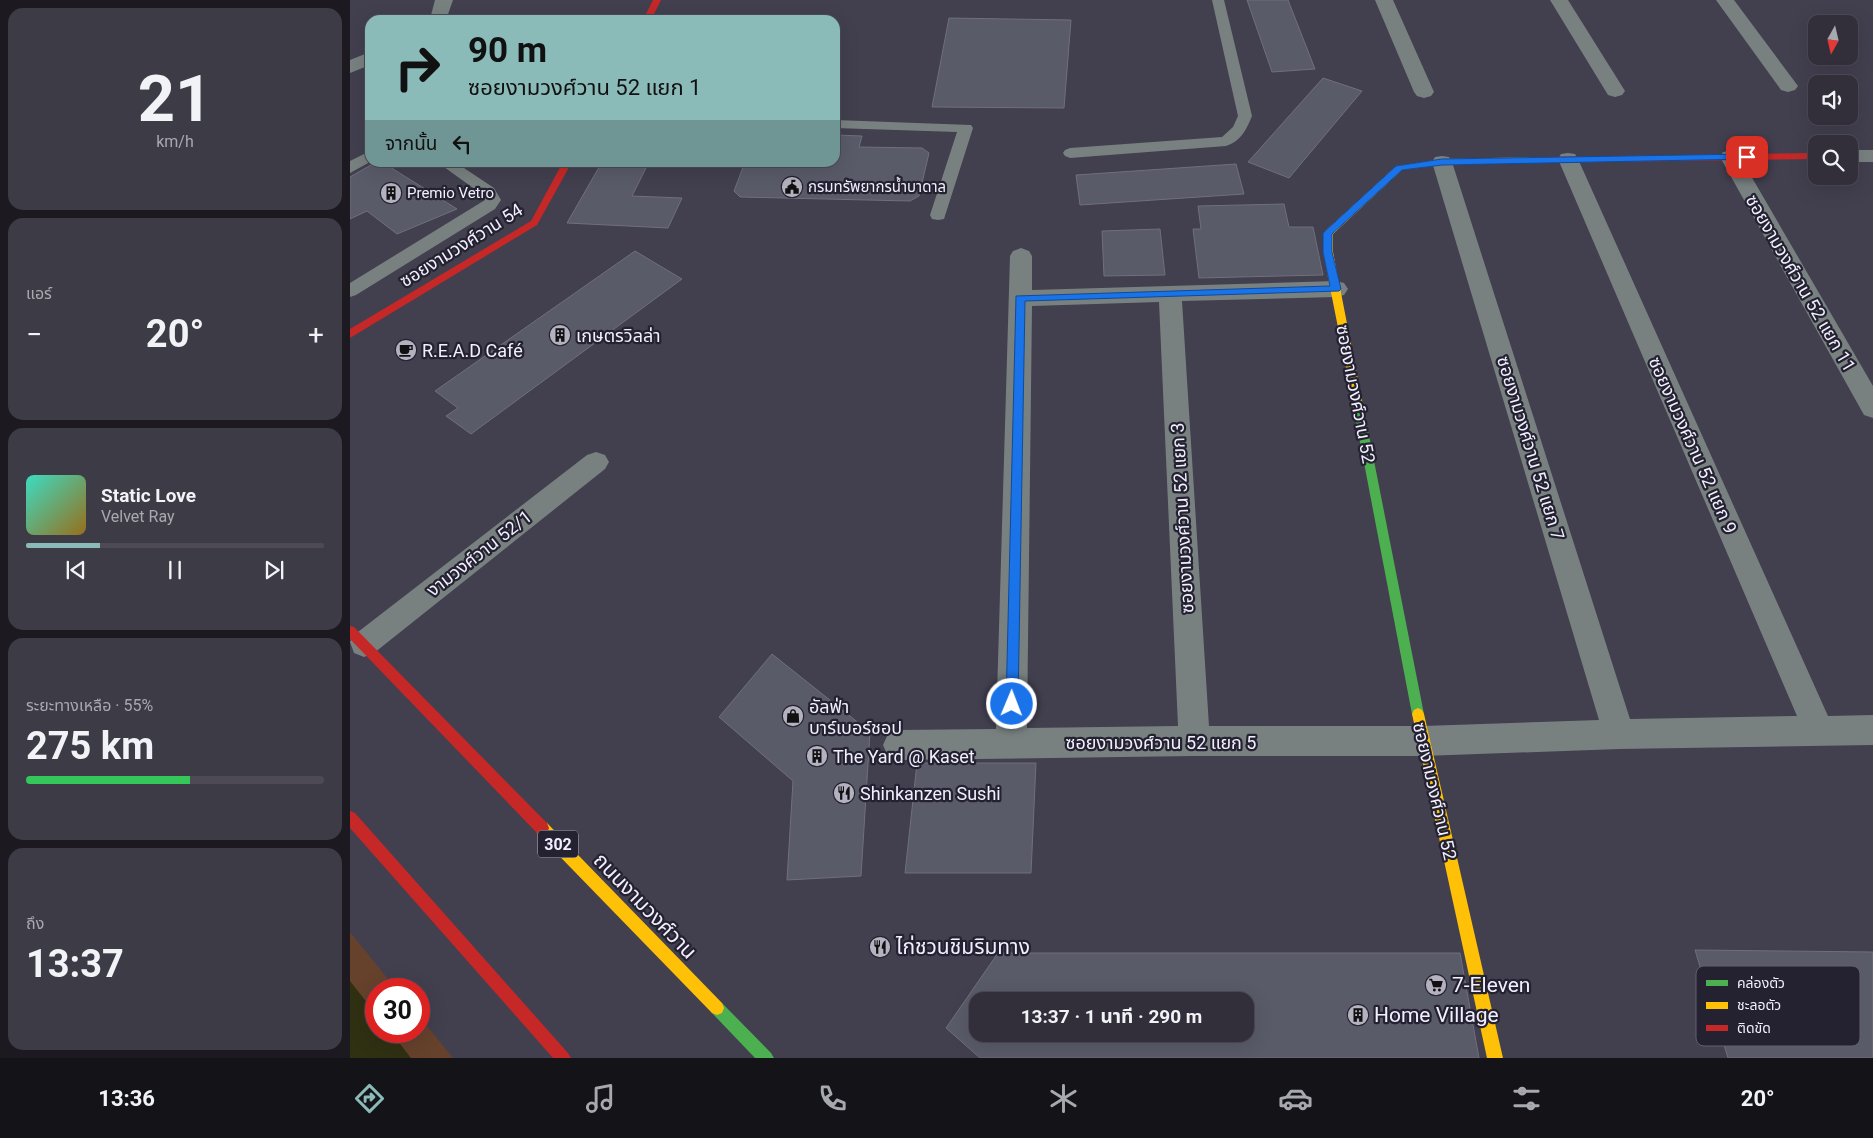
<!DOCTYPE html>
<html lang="th">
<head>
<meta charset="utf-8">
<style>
  :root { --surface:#322f3b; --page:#3d3b46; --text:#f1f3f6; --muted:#a8a9af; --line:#4d4a55; --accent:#8bbbb9 }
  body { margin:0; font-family:Roboto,"Noto Sans Thai",sans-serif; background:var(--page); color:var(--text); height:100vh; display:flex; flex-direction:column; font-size:19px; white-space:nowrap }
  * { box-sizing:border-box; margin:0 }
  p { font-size:16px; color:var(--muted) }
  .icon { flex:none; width:28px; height:28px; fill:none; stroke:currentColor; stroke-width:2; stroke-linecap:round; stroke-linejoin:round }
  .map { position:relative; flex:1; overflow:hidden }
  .drawer { display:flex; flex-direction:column; gap:8px; padding:8px; background:#1c1a20; width:350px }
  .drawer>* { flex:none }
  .top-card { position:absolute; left:15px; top:15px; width:475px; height:152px; border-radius:15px; box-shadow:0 5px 20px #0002,0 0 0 1px var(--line); background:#8bbbb9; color:#111; overflow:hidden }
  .needle { width:32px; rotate:188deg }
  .controls { position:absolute; left:1458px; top:15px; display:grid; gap:10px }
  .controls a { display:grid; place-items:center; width:50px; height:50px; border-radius:10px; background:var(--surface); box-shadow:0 5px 20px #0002,0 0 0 1px var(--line); font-size:25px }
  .speed { position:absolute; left:15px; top:978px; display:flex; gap:10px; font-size:25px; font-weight:700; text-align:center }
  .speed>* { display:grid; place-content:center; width:65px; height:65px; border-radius:50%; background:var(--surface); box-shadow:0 5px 20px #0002,0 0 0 1px var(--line); line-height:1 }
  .speed .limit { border:8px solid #d22; background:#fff; color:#111 }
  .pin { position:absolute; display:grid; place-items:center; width:42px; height:42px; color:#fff; margin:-21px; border-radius:10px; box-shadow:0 2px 8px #0006 }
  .me { position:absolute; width:55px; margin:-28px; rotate:1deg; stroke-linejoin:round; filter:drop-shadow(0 0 4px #0008) }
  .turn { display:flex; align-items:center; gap:18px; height:105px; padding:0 20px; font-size:22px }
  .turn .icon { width:65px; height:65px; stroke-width:2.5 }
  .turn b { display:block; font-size:35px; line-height:42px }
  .then { display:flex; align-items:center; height:48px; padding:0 20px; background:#0003; gap:10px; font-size:19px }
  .big { font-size:38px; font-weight:700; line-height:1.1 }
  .drawer .widget { flex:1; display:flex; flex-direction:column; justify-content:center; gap:8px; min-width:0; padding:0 18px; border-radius:15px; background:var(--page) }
  .drawer .dial { align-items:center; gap:0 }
  .dial b { font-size:65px; line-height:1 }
  .song { display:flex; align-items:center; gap:15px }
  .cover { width:60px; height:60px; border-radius:8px; background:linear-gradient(135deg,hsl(170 70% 55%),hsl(40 70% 35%)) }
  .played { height:5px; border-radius:2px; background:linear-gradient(90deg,var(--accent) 25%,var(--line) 25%) }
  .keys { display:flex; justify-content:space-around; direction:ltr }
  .heat { display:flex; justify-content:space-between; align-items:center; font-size:28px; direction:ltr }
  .charge { height:8px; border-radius:4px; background:linear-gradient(90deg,#34c759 55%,var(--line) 0) }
  .trip { position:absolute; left:619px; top:992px; width:285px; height:50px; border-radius:15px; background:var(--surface); box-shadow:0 5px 20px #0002,0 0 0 1px var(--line); font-weight:700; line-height:50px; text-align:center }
  .menu { display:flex; height:80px; justify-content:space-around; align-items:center; background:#141318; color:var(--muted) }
  .menu .icon { width:35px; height:35px }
  .menu .current { color:var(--accent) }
  .menu b { font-size:22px; color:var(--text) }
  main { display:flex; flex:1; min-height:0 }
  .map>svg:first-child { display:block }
  .green { fill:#66422c }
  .water { fill:#303113 }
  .building { fill:#5a5b69; stroke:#6f6f7d; fill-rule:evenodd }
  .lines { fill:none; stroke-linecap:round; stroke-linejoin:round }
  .lane { fill:#788180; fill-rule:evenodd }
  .street { fill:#788180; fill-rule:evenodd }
  .fast { fill:#4caf50; fill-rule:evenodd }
  .slow { fill:#ffc107; fill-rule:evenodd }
  .jam { fill:#c62828; fill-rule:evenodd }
  .route { fill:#1a73e8; stroke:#114b97 }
  .labels { text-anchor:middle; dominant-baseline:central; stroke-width:4.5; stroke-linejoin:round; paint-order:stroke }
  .far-poi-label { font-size:15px; fill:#f1efff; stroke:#242230; text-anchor:start }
  .shield { fill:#242230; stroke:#b4b2c1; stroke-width:1 }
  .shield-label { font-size:16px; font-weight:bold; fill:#f1efff }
  .street-label { font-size:18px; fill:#f1efff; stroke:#242230 }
  .poi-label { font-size:18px; fill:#f1efff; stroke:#242230; text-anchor:start }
  .near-street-label { font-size:21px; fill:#f1efff; stroke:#242230 }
  .near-poi-label { font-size:21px; fill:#f1efff; stroke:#242230; text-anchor:start }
  .key { fill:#242230; stroke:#62606e; stroke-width:1 }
  .key-label { font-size:14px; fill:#f1efff }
</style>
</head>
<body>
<main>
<section class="drawer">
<div class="widget dial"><b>21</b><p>km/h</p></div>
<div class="widget"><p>แอร์</p>
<div class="heat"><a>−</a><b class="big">20°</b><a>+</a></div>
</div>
<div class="widget">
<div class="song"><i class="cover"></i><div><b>Static Love</b><p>Velvet Ray</p></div></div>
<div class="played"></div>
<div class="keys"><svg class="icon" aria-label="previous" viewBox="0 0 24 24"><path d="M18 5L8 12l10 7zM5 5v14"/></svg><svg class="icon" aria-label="pause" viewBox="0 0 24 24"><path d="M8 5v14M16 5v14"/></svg><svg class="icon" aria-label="next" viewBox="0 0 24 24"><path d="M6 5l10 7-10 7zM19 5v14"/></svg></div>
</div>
<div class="widget"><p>ระยะทางเหลือ · 55%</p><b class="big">275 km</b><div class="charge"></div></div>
<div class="widget"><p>ถึง</p><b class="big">13:37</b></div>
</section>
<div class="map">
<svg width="1523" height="1058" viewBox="0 0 1523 1058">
  <rect width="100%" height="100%" fill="#423f4f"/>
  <polygon class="green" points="0,932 46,989 26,989 26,1031 69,1031 69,1016 103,1058 0,1058"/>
  <polygon class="water" points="0,981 26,1014 26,1031 40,1031 61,1058 0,1058"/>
  <g class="building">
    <polygon points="897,0 938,0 965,69 922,72"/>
    <polygon points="599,18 721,20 714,108 582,107"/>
    <polygon points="973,78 1012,91 939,178 898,162"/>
    <polygon points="485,135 512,136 509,147 572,148 579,153 569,196 560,201 390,197 384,191 395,162 485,162"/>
    <polygon points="26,162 32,162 107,209 47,234 17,211 0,219 0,177"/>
    <polygon points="252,162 299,162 282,196 332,198 318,228 217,223"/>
    <polygon points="886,164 894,194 730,205 726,175"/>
    <polygon points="934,204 939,227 963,227 973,275 849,278 843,229 851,229 848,206"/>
    <polygon points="810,229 815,275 754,276 752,231"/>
    <polygon points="285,251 332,279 121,434 96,416 108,408 85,391"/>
    <polygon points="422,654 520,732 511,876 437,880 443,781 369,717"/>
    <polygon points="567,763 686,763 681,873 555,873"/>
    <polygon points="1345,950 1523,952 1523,1058 1378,1058"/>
    <path d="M 648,953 L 1110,953 L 1129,1058 L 630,1058 L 596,1028 ZM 628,1001 L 895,1001 L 895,1034 L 628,1034 Z"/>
  </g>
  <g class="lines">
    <g class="lane">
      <path d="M 862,0 L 874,0 L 902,116 C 897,129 890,142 876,146 L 720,158 L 715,156 L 713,153 L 715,150 L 720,148 L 872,137 L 883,127 L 888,116 Z"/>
      <polygon points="485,120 621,125 623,128 594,219 588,220 582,219 580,215 607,132 485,128"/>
      <polygon points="20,151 20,162 0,173 0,161"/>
      <polygon points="87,162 105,162 144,188 151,200 145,209 6,295 0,297 0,283 135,200 133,195"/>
    </g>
    <g class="street">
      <polygon points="85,0 103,0 96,20 76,20 81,15"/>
      <polygon points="1025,0 1043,0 1084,92 1081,96 1074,98 1067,96 1064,92"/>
      <polygon points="1200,0 1218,0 1275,91 1272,95 1265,97 1258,95"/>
      <polygon points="1366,0 1384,0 1448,86 1445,90 1438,92 1431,90"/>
      <polygon points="20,52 20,65 0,73 0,60"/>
      <rect x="1499" y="150" width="24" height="12"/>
      <polygon points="1380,151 1387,152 1390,157 1523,386 1523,418 1514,415 1370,157 1373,152"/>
      <path d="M 1218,153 L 1225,154 L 1228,159 L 1478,716 L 1523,715 L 1523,745 L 1269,749 L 1073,756 L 844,756 L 549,760 L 538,756 L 533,745 L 538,734 L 549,730 L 646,729 L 660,256 L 663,251 L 671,248 L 679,251 L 682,256 L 682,290 L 986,281 L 994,283 L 998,289 L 994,295 L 986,297 L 832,301 L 859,726 L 1073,726 L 1249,720 L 1082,162 L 1085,157 L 1092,156 L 1099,157 L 1102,162 L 1280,719 L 1447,716 L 1208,159 L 1211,154 ZM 809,302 L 828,726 L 677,728 L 682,306 Z"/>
      <polygon points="246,452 255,455 259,462 255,469 24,653 14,657 4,653 0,642 4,635 237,455"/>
    </g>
    <g class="fast">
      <polygon points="1007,396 1012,400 1074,714 1072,718 1068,720 1064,718 1062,714 1002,400"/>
      <polygon points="367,1001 372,1003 421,1053 424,1058 405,1058 362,1013 360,1008 362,1003"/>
    </g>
    <g class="slow">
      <polygon points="1190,157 1193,158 1193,162 1092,165 1052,170 983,234 983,252 1012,400 1011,403 1003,403 973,252 975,231 1046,166 1092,159"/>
      <polygon points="1068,708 1072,710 1074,714 1153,1058 1137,1058 1062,714 1064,710"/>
      <polygon points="192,821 197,823 372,1003 374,1008 372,1013 367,1015 362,1013 187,833 185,828 187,823"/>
    </g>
    <g class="jam">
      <polygon points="303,0 311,0 301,20 293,20"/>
      <polygon points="1466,153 1466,159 1190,163 1186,160 1190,157"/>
      <polygon points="213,162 222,162 187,225 0,338 0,329 181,221"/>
      <polygon points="0,626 4,627 197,823 199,828 197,833 192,835 187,833 0,639"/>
      <polygon points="0,811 5,813 218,1053 221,1058 203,1058 0,828"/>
    </g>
  </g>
  <polygon class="route" points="1397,154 1401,157 1400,159 1092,165 1052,170 982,234 982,252 991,289 989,291 675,301 668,704 667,708 662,710 658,708 656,704 666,296 980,286 973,252 973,233 1046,166 1092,159"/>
  <defs>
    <g id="civic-disc" transform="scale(1.125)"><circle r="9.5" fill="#b4b1c1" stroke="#242230"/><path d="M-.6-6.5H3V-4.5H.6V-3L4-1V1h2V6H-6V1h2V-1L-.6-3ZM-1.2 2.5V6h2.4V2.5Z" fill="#111"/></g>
    <g id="building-disc" transform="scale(1.125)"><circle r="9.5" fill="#b4b1c1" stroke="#242230"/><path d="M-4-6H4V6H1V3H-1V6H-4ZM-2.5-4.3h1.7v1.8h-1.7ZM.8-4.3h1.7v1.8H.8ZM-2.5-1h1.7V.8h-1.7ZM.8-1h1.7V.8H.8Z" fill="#111"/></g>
    <g id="cafe-disc" transform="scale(1.125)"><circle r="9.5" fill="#b4b1c1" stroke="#242230"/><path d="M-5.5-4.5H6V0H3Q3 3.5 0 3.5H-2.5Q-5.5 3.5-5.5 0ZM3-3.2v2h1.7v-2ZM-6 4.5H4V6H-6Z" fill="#111"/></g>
    <g id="shop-disc" transform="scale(1.125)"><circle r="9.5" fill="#b4b1c1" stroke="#242230"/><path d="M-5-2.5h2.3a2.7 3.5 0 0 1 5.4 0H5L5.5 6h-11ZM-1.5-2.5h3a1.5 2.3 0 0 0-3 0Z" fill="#111"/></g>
    <g id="restaurant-disc" transform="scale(1.125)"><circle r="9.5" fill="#b4b1c1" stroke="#242230"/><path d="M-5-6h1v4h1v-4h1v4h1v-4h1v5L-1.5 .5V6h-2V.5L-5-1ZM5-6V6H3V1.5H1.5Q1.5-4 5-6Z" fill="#111"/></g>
    <g id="supermarket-disc" transform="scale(1.125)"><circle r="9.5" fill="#b4b1c1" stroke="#242230"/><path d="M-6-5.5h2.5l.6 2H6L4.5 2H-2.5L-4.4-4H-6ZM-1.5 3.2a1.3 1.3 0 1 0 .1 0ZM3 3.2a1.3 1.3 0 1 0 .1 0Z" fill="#111"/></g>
  </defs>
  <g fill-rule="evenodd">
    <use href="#civic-disc" x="442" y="187"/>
    <use href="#building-disc" x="41" y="193"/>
    <use href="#building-disc" x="210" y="335"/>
    <use href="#cafe-disc" x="56" y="350"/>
    <use href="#shop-disc" x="443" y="716"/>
    <use href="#building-disc" x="467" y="756"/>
    <use href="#restaurant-disc" x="494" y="793"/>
    <use href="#restaurant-disc" x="530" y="947"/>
    <use href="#supermarket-disc" x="1086" y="985"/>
    <use href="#building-disc" x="1008" y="1015"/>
  </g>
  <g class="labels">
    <g class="far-poi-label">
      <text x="458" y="187">กรมทรัพยากรน้ำบาดาล</text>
      <text x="57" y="193">Premio Vetro</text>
    </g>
    <rect class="shield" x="188" y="830.5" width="40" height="27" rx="4"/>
    <g class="shield-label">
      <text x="208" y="844">302</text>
    </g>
    <g class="street-label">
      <text transform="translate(111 245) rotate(-32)">ซอยงามวงศ์วาน 54</text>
      <text transform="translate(1451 283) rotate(60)">ซอยงามวงศ์วาน 52 แยก 11</text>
      <text transform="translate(1006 394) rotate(79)">ซอยงามวงศ์วาน 52</text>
      <text transform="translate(1343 445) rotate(66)">ซอยงามวงศ์วาน 52 แยก 9</text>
      <text transform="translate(1181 448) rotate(73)">ซอยงามวงศ์วาน 52 แยก 7</text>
      <text transform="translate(832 518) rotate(-93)">ซอยงามวงศ์วาน 52 แยก 3</text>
      <text transform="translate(129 553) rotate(-38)">งามวงศ์วาน 52/1</text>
      <text x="811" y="742">ซอยงามวงศ์วาน 52 แยก 5</text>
      <text transform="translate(1085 791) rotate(77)">ซอยงามวงศ์วาน 52</text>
    </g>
    <g class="poi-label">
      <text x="226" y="335">เกษตรวิลล่า</text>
      <text x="72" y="350">R.E.A.D Café</text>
      <text x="459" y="706">อัลฟ่า<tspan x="459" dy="21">บาร์เบอร์ชอป</tspan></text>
      <text x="483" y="756">The Yard @ Kaset</text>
      <text x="510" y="793">Shinkanzen Sushi</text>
    </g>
    <g class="near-street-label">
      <text transform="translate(295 906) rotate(46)">ถนนงามวงศ์วาน</text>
    </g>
    <g class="near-poi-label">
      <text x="546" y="947">ไก่ชวนชิมริมทาง</text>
      <text x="1102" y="985">7-Eleven</text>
      <text x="1024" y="1015">Home Village</text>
    </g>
  </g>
  <rect x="1346" y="966" width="164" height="80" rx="8" class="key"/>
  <rect x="1356" y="980" width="22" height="6" fill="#4caf50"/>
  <rect x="1356" y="1002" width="22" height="7" fill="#ffc107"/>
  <rect x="1356" y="1025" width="22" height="6" fill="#c62828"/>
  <g class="key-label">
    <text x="1387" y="988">คล่องตัว</text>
    <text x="1387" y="1010">ชะลอตัว</text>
    <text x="1387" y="1033">ติดขัด</text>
  </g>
</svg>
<div class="controls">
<a><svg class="needle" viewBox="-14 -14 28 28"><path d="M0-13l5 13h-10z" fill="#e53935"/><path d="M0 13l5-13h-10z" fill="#a8a9af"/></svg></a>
<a><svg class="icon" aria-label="sound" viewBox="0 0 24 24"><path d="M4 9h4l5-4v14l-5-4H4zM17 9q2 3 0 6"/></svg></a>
<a><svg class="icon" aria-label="search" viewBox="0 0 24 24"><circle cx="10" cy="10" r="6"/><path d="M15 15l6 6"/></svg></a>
</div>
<div class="speed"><div class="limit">30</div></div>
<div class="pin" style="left:1397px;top:157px;background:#d93025"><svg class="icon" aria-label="arrive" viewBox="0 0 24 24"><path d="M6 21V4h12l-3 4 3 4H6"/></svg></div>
<svg class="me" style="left:662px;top:704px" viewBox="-20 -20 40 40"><circle r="17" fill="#1a73e8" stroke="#fff" stroke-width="3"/><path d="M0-11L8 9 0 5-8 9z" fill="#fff"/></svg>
<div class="trip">13:37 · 1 นาที · 290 m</div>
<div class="top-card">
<div class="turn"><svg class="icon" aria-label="right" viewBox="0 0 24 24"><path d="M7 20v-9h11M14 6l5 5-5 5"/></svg><div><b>90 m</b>ซอยงามวงศ์วาน 52 แยก 1</div></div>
<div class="then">จากนั้น<svg class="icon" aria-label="left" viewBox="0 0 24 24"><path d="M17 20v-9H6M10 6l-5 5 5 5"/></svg></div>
</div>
</div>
</main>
<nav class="menu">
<b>13:36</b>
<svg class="icon current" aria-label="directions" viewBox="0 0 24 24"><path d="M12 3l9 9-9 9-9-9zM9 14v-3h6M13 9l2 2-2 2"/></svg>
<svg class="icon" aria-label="music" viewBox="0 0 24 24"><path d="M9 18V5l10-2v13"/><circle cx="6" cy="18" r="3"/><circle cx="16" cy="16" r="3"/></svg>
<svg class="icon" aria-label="phone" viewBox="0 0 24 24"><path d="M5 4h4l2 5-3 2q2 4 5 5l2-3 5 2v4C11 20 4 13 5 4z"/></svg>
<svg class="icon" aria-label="climate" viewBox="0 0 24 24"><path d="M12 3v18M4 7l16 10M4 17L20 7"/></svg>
<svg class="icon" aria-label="car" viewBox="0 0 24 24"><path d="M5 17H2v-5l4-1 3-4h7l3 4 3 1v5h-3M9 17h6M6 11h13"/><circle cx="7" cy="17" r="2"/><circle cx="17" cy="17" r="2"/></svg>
<svg class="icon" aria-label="filters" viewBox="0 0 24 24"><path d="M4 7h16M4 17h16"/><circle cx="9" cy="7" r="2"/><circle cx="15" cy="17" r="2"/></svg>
<b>20°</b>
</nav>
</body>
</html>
